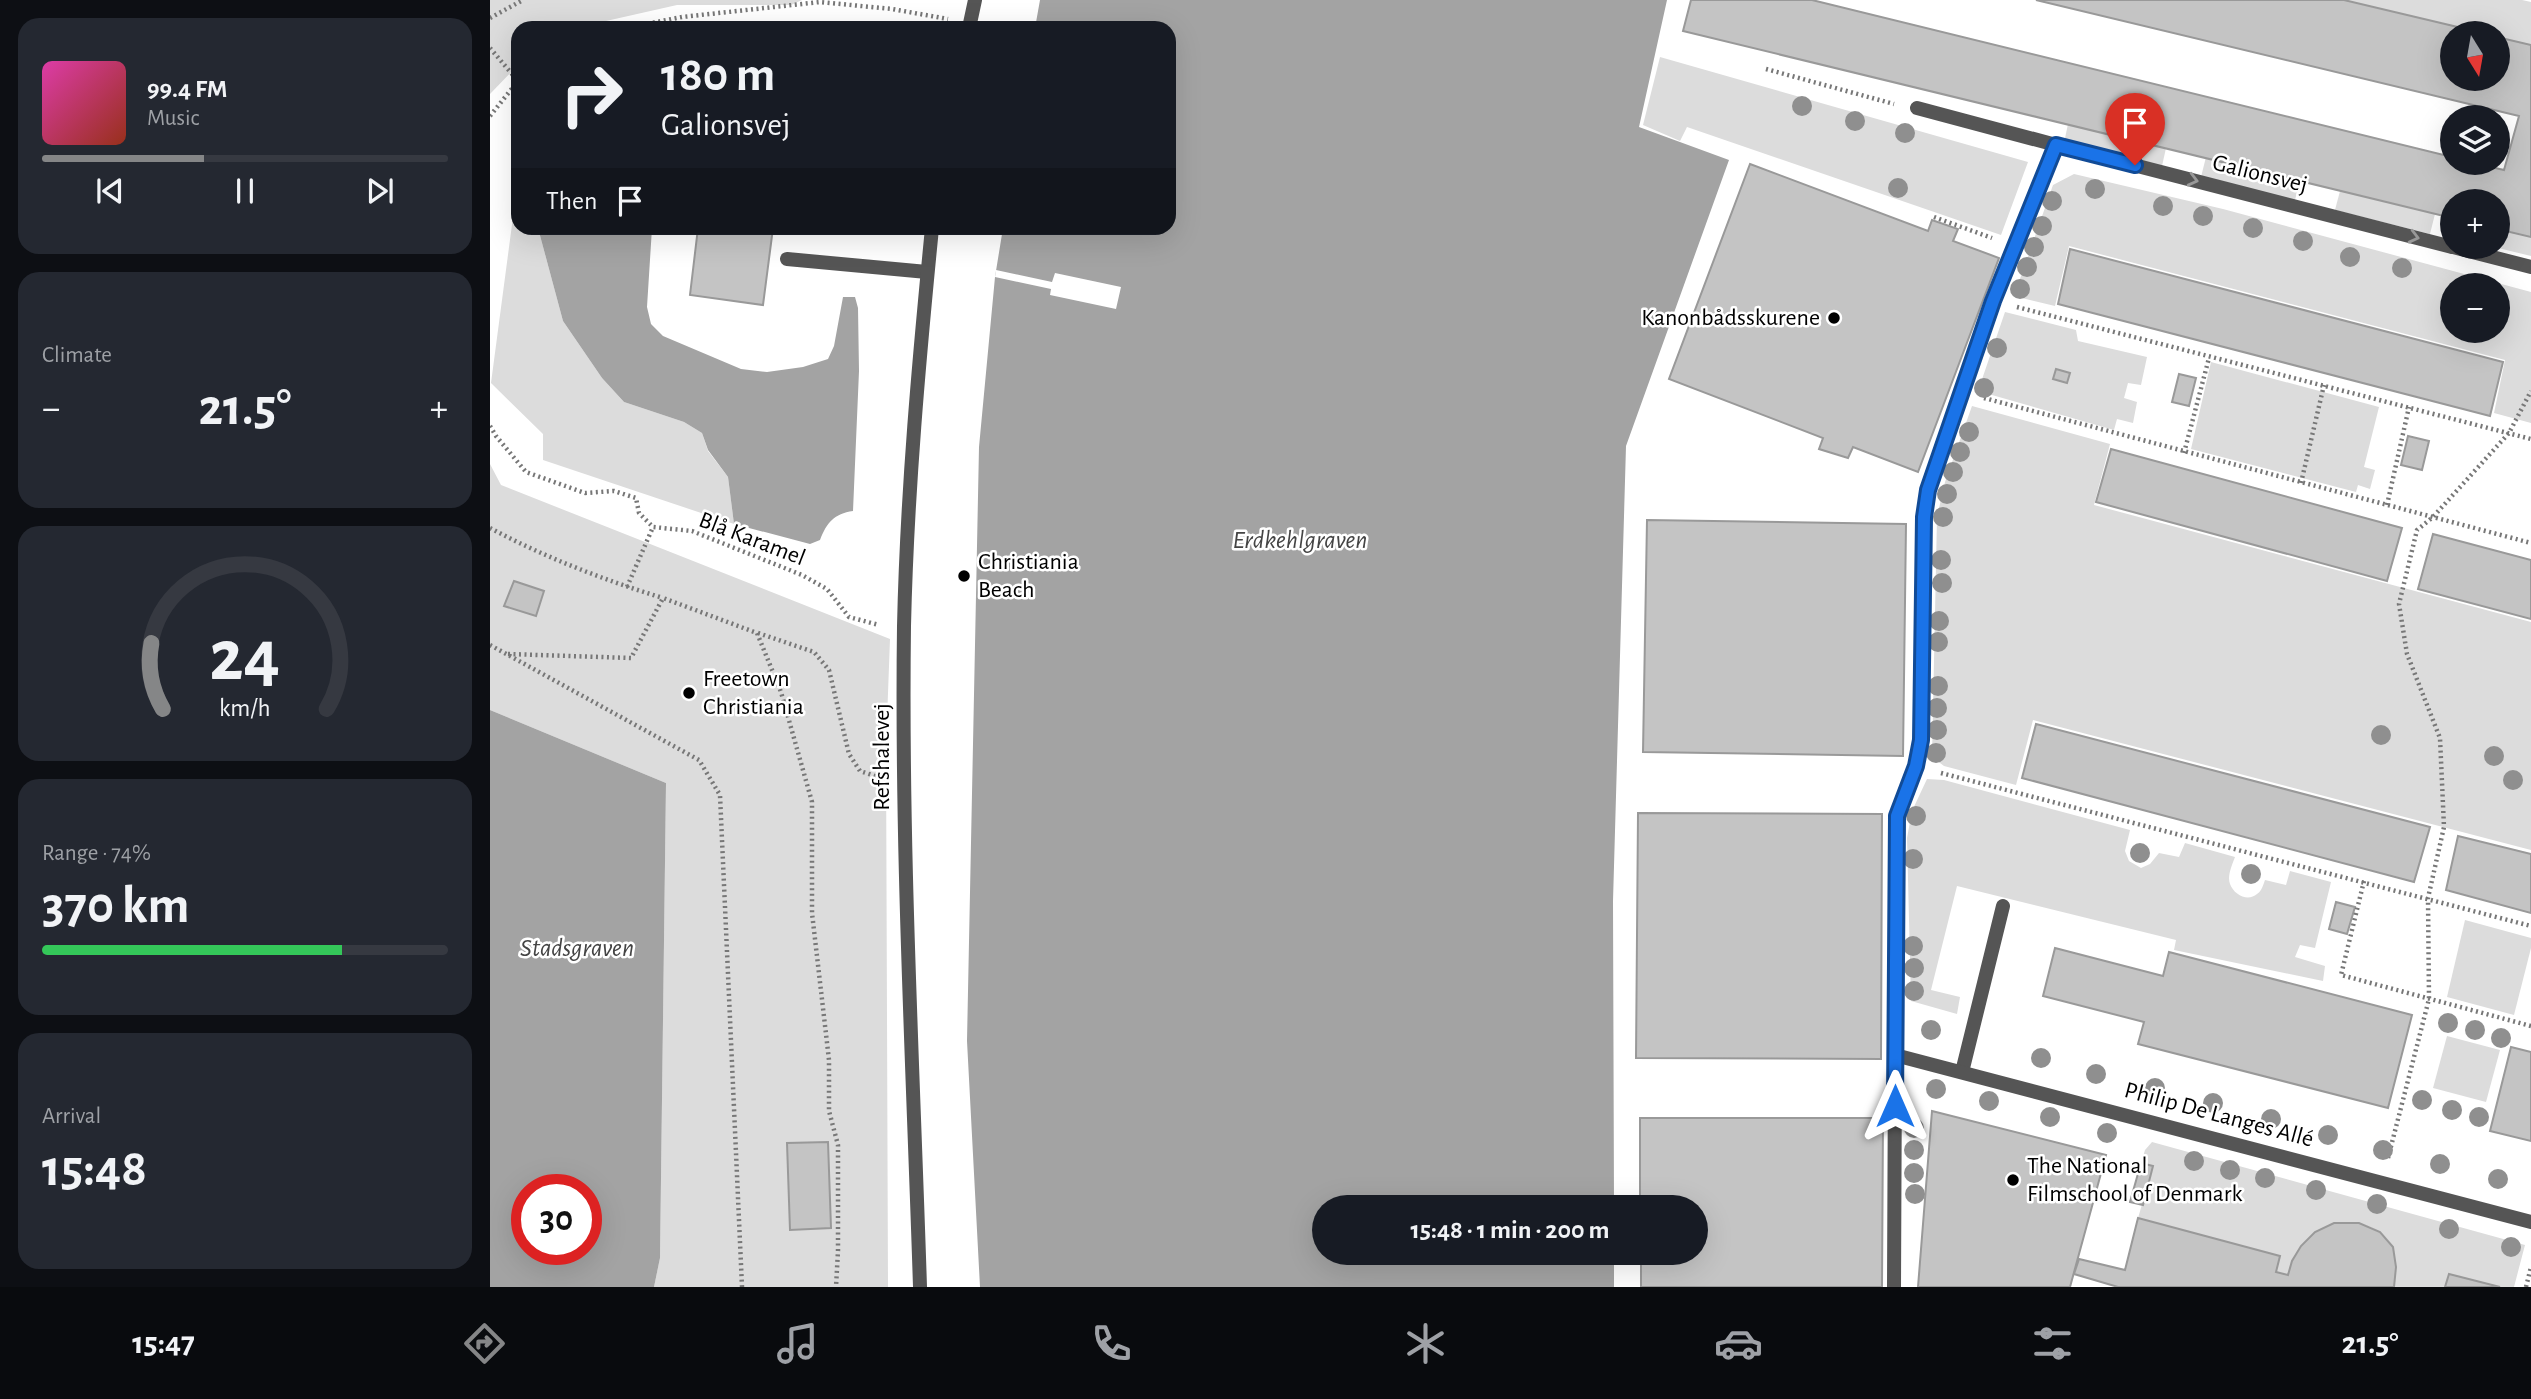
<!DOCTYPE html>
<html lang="en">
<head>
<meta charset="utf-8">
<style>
  :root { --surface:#171b24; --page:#242831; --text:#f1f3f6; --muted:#9ea1a6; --line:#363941; --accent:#858687 }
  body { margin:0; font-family:"Alegreya Sans",sans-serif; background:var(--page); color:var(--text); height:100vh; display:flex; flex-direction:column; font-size:26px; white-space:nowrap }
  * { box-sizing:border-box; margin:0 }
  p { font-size:23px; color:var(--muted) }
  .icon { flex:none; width:38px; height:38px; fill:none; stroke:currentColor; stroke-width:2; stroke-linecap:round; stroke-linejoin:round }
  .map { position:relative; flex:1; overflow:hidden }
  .panel { display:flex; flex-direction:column; gap:18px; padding:18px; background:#0d0f14; width:490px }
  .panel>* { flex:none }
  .banner { position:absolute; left:21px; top:21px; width:665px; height:214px; border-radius:21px; box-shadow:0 7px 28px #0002; background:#171b24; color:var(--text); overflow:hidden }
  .needle { width:46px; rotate:169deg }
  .fabs { position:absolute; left:1950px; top:21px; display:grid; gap:14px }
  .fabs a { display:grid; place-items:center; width:70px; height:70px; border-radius:50%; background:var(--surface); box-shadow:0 7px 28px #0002; font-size:35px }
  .speed { position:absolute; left:21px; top:1174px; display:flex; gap:14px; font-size:35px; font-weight:700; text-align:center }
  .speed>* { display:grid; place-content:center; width:91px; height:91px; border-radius:50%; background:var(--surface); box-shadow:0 7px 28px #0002; line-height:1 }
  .speed .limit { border:10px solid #d22; background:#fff; color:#111 }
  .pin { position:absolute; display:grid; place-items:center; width:60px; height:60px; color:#fff; margin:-72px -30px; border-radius:50% 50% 50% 0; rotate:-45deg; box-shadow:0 0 7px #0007 }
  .pin .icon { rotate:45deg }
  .me { position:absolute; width:77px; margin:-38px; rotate:0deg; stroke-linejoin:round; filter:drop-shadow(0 0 5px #0008) }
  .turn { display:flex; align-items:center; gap:24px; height:147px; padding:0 35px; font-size:32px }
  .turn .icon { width:91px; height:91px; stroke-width:2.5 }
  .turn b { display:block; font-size:49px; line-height:60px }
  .then { display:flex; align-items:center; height:66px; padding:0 35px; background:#0003; gap:14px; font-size:26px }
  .big { font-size:52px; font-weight:700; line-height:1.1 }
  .panel .card { flex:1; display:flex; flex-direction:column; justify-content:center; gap:10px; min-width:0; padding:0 24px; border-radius:21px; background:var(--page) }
  .panel .dial { align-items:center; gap:0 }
  .dial svg { height:182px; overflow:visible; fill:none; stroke:var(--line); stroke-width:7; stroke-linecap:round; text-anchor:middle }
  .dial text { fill:var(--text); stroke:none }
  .song { display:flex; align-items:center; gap:21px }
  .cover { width:84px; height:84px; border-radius:10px; background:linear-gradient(135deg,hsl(320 70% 55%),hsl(10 70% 35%)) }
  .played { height:7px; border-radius:4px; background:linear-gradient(90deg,var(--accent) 40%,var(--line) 40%) }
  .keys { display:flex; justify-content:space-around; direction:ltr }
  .heat { display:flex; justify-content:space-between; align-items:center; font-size:38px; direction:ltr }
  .charge { height:10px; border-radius:5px; background:linear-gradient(90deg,#34c759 74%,var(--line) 0) }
  .trip { position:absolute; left:822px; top:1195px; width:396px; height:70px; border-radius:35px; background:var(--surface); box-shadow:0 7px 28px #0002; font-weight:700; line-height:70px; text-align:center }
  .tabs { display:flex; height:112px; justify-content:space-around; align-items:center; background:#090b0e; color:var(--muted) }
  .tabs .icon { width:49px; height:49px }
  .tabs .selected { color:var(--accent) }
  .tabs b { font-size:32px; color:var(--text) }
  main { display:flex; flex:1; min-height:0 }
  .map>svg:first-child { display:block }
  .green { fill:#dcdcdc; fill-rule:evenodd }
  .water { fill:#a3a3a3; fill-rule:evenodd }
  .pier { fill:#fff }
  .building { fill:#c4c4c4; stroke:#999; stroke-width:2 }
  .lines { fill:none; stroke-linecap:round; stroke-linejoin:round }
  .path { stroke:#777; stroke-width:4.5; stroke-dasharray:2 3.5; stroke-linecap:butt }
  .lane { stroke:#555; stroke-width:14 }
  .street { stroke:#555; stroke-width:14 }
  .tree { fill:#8f8f8f }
  .oneway { stroke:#999 }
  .route-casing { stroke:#114b97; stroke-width:18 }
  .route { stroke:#1a73e8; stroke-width:12 }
  .poi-dot { fill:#000; stroke:#fff; stroke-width:2.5 }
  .labels { text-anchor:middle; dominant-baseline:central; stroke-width:5; stroke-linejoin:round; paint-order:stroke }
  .street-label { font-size:24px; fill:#000; stroke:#fff }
  .poi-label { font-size:24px; fill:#000; stroke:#fff; text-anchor:start }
  .water-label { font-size:26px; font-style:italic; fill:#444; stroke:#fff }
</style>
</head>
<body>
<main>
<section class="panel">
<div class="card">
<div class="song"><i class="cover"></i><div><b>99.4 FM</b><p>Music</p></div></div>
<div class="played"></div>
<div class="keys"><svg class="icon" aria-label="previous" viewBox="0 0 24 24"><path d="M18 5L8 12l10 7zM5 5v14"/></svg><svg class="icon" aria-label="pause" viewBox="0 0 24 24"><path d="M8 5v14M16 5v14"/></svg><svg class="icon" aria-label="next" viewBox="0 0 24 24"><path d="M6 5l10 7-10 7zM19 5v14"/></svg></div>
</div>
<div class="card"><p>Climate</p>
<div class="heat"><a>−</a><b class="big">21.5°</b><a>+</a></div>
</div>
<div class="card dial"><svg viewBox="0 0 100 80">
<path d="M14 69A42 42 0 1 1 86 69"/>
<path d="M14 69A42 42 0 0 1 9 40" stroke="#858687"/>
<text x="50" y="56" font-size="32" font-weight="700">24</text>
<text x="50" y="72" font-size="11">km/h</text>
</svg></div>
<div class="card"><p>Range · 74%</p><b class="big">370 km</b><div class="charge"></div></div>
<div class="card"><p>Arrival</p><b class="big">15:48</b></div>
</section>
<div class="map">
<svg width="2041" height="1287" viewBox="0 0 2041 1287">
  <rect width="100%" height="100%" fill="#fff"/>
  <g class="green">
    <polygon points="0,0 312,0 301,5 187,5 85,28 28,28 28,65 0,94"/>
    <polygon points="1854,0 2032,0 2041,2 2041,45 2007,37 2007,33 1993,33"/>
    <polygon points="1170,57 1538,162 1511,235 1197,127 1190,141 1153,125"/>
    <polygon points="1578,124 1676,148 1672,166 1574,143"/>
    <polygon points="1716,157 1810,181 1805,200 1711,177"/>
    <path d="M 1584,174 L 1733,209 L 2041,292 L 2041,423 L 2004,413 L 2015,360 L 1579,246 L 1565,306 L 1524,296 L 1563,185 ZM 1962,285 L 2007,285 L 2007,331 L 1962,331 Z"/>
    <polygon points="1850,191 1945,214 1940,234 1845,210"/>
    <polygon points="28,196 28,228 48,228 73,321 112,378 134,402 194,422 212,433 218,451 238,477 244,524 53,460 53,434 1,383 25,202"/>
    <polygon points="2007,229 2041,237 2041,256 2004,247 2007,247"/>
    <polygon points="1515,312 1586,330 1588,341 1657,357 1651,385 1638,383 1634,398 1647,402 1643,423 1627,419 1624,430 1488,391"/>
    <polygon points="1721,362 1889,407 1874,467 1885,470 1880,489 1868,485 1866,492 1701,449"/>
    <polygon points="1482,406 1620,444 1604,505 2041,622 2041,850 1543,720 1526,785 1454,766 1442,757 1447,517 1455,482"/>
    <polygon points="0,464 11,485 400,639 396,747 398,1287 164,1287 170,1258 176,783 0,710"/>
    <path d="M 1437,779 L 1454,780 L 1640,830 L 1635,851 L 1639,861 L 1651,868 L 1660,864 L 1669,853 L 1689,857 L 1695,843 L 1745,857 C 1742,865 1737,876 1740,884 C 1744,895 1758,902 1767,894 C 1772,891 1773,885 1775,880 L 1796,885 L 1800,871 L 1841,882 L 1825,948 L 1810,945 L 1805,957 L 1835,966 L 1833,981 L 1684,950 L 1686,940 L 1467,886 L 1441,990 L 1470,997 L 1467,1014 L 1421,1001 L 1417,838 L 1422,811 Z"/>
    <polygon points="1975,920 2041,938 2041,948 2024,1015 1957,997"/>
    <polygon points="1957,1036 2010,1050 1996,1102 1943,1088"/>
    <path d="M 1662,1142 L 2035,1245 L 2024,1287 L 2010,1287 L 1959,1274 L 1955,1287 L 1904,1287 C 1905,1274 1907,1261 1903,1249 C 1899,1238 1890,1231 1880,1227 C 1841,1211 1808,1238 1798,1275 L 1786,1272 L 1790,1256 L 1648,1218 L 1663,1167 L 1651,1163 L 1655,1150 Z"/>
  </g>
  <g class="water">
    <polygon points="550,0 1177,0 1149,127 1239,160 1136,446 1123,901 1124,1207 835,1208 835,1253 1124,1253 1124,1287 490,1287 477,1041 489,447 505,277 513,228 679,228 679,28 545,28"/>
    <path d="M 48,228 L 162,228 L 157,307 L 161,324 L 173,336 L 251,369 L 277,372 L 313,367 L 338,359 L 344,346 L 353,297 L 365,297 L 368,308 L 369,371 L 363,511 C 344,514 337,522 330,540 L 320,544 L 244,524 L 238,477 L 218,450 L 212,433 L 194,422 L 134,402 L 112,378 L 73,321 Z"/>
    <path d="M 0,710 L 176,783 L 170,1258 L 164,1287 L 0,1287 ZM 37,1190 L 96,1190 L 96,1250 L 37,1250 Z"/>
  </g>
  <polygon class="pier" points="506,270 562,282 565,273 631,287 626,309 560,295 561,289 505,277"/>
  <g class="building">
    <polygon points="1201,0 1322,0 1962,157 1962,163 1984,163 2014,170 2029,116 1546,0 1854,0 1993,33 1962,33 1962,79 2007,79 2007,37 2041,45 2041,237 2007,229 2007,201 1962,201 1962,218 1193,31"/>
    <polygon points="1260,164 1438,231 1442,220 1468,229 1463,241 1509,258 1428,472 1363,447 1358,458 1329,449 1333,438 1179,379"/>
    <polygon points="208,228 283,228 273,305 200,295"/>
    <polygon points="1580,249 2013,362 2000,416 1568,304"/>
    <polygon points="1566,369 1580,373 1577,383 1563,379"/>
    <polygon points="1689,374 1706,378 1699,406 1682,402"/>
    <polygon points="1918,436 1939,441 1932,470 1911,465"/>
    <polygon points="1621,449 1912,528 1897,581 1606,502"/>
    <polygon points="1157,520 1416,524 1413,756 1153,752"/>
    <polygon points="1943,534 2041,560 2041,619 1928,589"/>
    <polygon points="24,581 54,591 46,616 14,606"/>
    <polygon points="1546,724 1940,827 1924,882 1532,778"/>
    <polygon points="1148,813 1392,814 1391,1059 1146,1058"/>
    <polygon points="1968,836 2041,854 2041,913 1956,890"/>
    <polygon points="1846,902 1865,907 1857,934 1839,929"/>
    <polygon points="1565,948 1673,976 1679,952 1922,1015 1898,1108 1648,1044 1654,1022 1553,996"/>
    <polygon points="2021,1047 2041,1052 2041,1141 2000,1131"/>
    <polygon points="1442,1111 1616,1155 1580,1287 1428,1287"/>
    <polygon points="1150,1118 1393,1118 1392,1287 1151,1287 1151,1253 1206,1253 1206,1208 1150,1208"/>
    <polygon points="338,1142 341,1228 300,1230 297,1143"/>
    <polygon points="1651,1163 1663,1166 1653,1205 1640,1202"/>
    <polygon points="1648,1218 1790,1256 1786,1272 1798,1275 1802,1261 1811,1246 1825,1232 1844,1223 1869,1223 1890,1232 1903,1247 1906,1267 1904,1287 1628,1287 1584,1274 1589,1259 1635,1270"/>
    <polygon points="1959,1274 2010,1287 1955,1287"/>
  </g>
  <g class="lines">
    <g class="path">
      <polyline points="0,18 33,0"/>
      <polyline points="136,28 192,17 330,2 402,9 458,19"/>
      <polyline points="0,48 28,81"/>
      <polyline points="1276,69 1404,104"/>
      <polyline points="0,116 28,81"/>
      <polyline points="1444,217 1502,238"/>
      <polyline points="1527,307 2041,439"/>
      <polyline points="1494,398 2041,543"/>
      <polyline points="0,426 6,436 36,472 95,493 124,491 146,498 149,513 163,527 202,531 312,575 337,589 359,617 389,625"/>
      <polyline points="1694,453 1719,358"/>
      <polyline points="1811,483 1834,385"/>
      <polyline points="1897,505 1919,407"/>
      <path d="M 0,528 C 54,557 114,580 173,598"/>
      <polyline points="137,587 163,527"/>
      <polyline points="268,633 324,652 339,670 359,754 370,771 388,777"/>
      <polyline points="0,645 209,760 230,795 252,1287"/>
      <polyline points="18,654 141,658 173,598 267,633 291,692 322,802 322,913 339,1060 339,1111 348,1145 348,1251 346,1287"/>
      <polyline points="1451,773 2041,926"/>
      <polyline points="1874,881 1851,975 2041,1026"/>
      <polyline points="1898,1158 1939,999 1938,898 1954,827 1950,738 1917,654 1909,604 1927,530 1943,517 2019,433 2041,391"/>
      <polyline points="2036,1287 2041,1267"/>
    </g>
    <g class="lane">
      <polyline points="1427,108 1566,145"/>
      <polyline points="297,259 437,272"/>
      <polyline points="1472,1072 1513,906"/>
    </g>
    <g class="street">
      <polyline points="479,28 485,0"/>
      <polyline points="1963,247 2041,267"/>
      <polyline points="1405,1055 2041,1222"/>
      <path d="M 430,1287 C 423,1067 411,846 414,626 C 417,493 429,360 442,228"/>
      <polyline points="1404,1287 1406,836 1407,816 1426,767 1431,740 1434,517 1438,490 1503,301 1566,145 1962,247"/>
    </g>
  </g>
  <g class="tree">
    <circle cx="1312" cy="106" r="10"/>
    <circle cx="1365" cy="121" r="10"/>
    <circle cx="1415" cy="133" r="10"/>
    <circle cx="1408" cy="188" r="10"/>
    <circle cx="1605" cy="189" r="10"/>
    <circle cx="1562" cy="201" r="10"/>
    <circle cx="1673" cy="206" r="10"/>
    <circle cx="1713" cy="216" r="10"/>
    <circle cx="1552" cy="226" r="10"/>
    <circle cx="1763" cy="228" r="10"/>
    <circle cx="1813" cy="241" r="10"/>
    <circle cx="1544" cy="247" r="10"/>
    <circle cx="1860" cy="257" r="10"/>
    <circle cx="1537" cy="267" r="10"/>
    <circle cx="1912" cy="268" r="10"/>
    <circle cx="1530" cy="289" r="10"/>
    <circle cx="1507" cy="348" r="10"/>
    <circle cx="1494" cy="388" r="10"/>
    <circle cx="1479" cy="432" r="10"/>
    <circle cx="1470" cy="452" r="10"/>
    <circle cx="1463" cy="472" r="10"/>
    <circle cx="1457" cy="494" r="10"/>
    <circle cx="1453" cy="517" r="10"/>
    <circle cx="1451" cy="560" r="10"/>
    <circle cx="1452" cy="583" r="10"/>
    <circle cx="1449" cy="621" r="10"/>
    <circle cx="1448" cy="642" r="10"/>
    <circle cx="1448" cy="686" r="10"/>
    <circle cx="1447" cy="708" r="10"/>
    <circle cx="1447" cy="730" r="10"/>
    <circle cx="1891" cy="735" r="10"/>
    <circle cx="1446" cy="753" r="10"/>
    <circle cx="2004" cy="756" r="10"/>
    <circle cx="2023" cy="780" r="10"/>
    <circle cx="1426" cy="816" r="10"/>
    <circle cx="1650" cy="853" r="10"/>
    <circle cx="1423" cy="859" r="10"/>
    <circle cx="1761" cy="874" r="10"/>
    <circle cx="1423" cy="946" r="10"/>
    <circle cx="1424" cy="968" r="10"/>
    <circle cx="1424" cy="991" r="10"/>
    <circle cx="1958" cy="1023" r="10"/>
    <circle cx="1441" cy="1030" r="10"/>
    <circle cx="1985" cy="1030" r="10"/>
    <circle cx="2011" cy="1038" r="10"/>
    <circle cx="1551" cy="1058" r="10"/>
    <circle cx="1606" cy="1074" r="10"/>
    <circle cx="1665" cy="1088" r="10"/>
    <circle cx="1446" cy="1089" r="10"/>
    <circle cx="1932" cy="1100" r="10"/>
    <circle cx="1499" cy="1101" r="10"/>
    <circle cx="1723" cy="1103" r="10"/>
    <circle cx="1962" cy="1110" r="10"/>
    <circle cx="1560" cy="1117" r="10"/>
    <circle cx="1989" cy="1117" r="10"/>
    <circle cx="1781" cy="1119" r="10"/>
    <circle cx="1424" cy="1128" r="10"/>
    <circle cx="1617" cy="1133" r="10"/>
    <circle cx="1838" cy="1135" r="10"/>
    <circle cx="1424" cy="1150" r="10"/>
    <circle cx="1893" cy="1150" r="10"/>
    <circle cx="1704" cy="1161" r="10"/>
    <circle cx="1950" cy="1164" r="10"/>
    <circle cx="1740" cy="1170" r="10"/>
    <circle cx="1424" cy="1173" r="10"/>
    <circle cx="1775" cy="1178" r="10"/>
    <circle cx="2008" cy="1179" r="10"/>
    <circle cx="1826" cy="1190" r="10"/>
    <circle cx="1425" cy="1194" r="10"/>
    <circle cx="1887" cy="1204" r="10"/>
    <circle cx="1959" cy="1229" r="10"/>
    <circle cx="2021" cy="1247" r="10"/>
  </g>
  <defs><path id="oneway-chevron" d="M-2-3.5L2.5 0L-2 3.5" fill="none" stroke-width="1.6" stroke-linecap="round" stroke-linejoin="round" transform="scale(1.75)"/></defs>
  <g class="oneway">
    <use href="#oneway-chevron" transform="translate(1703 180) rotate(14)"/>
    <use href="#oneway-chevron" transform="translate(1924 237) rotate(14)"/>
  </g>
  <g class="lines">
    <g class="route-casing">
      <polyline id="route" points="1405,1106 1407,816 1426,766 1431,740 1434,517 1438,490 1503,301 1566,145 1645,165"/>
    </g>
    <use href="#route" class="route"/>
  </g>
  <g class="poi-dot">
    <circle cx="1344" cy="318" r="7"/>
    <circle cx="474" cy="576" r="7"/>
    <circle cx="199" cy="693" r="7"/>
    <circle cx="1523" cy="1180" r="7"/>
  </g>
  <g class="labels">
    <g class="street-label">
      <text transform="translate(1770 174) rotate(14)">Galionsvej</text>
      <text transform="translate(262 539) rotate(21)">Blå Karamel</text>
      <text transform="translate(392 757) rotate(-90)">Refshalevej</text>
      <text transform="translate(1729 1115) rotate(15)">Philip De Langes Allé</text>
    </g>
    <g class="poi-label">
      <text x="1330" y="318" text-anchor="end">Kanonbådsskurene</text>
      <text x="488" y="562">Christiania<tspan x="488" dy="28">Beach</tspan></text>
      <text x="213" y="679">Freetown<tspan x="213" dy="28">Christiania</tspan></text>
      <text x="1537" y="1166">The National<tspan x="1537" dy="28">Filmschool of Denmark</tspan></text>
    </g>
    <g class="water-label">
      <text x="810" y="540">Erdkehlgraven</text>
      <text x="87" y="948">Stadsgraven</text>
    </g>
  </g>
</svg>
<div class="fabs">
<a><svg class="needle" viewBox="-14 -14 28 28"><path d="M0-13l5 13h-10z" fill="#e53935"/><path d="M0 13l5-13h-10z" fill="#9ea1a6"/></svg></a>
<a><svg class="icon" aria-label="layers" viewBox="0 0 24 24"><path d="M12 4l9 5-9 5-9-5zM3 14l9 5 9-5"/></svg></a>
<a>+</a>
<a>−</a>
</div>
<div class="speed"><div class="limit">30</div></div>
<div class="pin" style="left:1645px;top:165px;background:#d93025"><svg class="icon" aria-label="arrive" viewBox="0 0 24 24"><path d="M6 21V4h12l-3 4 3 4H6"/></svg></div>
<svg class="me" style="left:1405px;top:1106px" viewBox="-20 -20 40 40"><path d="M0-17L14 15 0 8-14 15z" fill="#1a73e8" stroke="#fff" stroke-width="4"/></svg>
<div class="trip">15:48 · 1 min · 200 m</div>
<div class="banner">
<div class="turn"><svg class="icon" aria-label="right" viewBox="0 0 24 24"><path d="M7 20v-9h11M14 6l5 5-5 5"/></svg><div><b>180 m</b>Galionsvej</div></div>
<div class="then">Then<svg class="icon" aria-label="arrive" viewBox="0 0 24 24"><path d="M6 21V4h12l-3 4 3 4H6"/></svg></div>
</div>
</div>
</main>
<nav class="tabs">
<b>15:47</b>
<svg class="icon selected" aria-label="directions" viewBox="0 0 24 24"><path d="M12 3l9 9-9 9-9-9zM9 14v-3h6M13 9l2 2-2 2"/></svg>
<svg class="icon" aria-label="music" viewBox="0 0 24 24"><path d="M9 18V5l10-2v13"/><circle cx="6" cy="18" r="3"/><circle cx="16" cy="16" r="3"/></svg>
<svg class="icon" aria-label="phone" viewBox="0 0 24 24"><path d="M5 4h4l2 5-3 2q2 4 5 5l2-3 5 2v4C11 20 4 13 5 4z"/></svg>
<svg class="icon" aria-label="climate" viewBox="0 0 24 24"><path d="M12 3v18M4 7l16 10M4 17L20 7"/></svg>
<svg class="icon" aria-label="car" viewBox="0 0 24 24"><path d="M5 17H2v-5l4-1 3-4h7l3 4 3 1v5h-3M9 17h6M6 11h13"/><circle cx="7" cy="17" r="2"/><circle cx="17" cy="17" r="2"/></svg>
<svg class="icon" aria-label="filters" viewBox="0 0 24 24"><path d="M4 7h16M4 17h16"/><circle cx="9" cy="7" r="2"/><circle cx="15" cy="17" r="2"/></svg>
<b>21.5°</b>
</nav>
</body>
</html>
